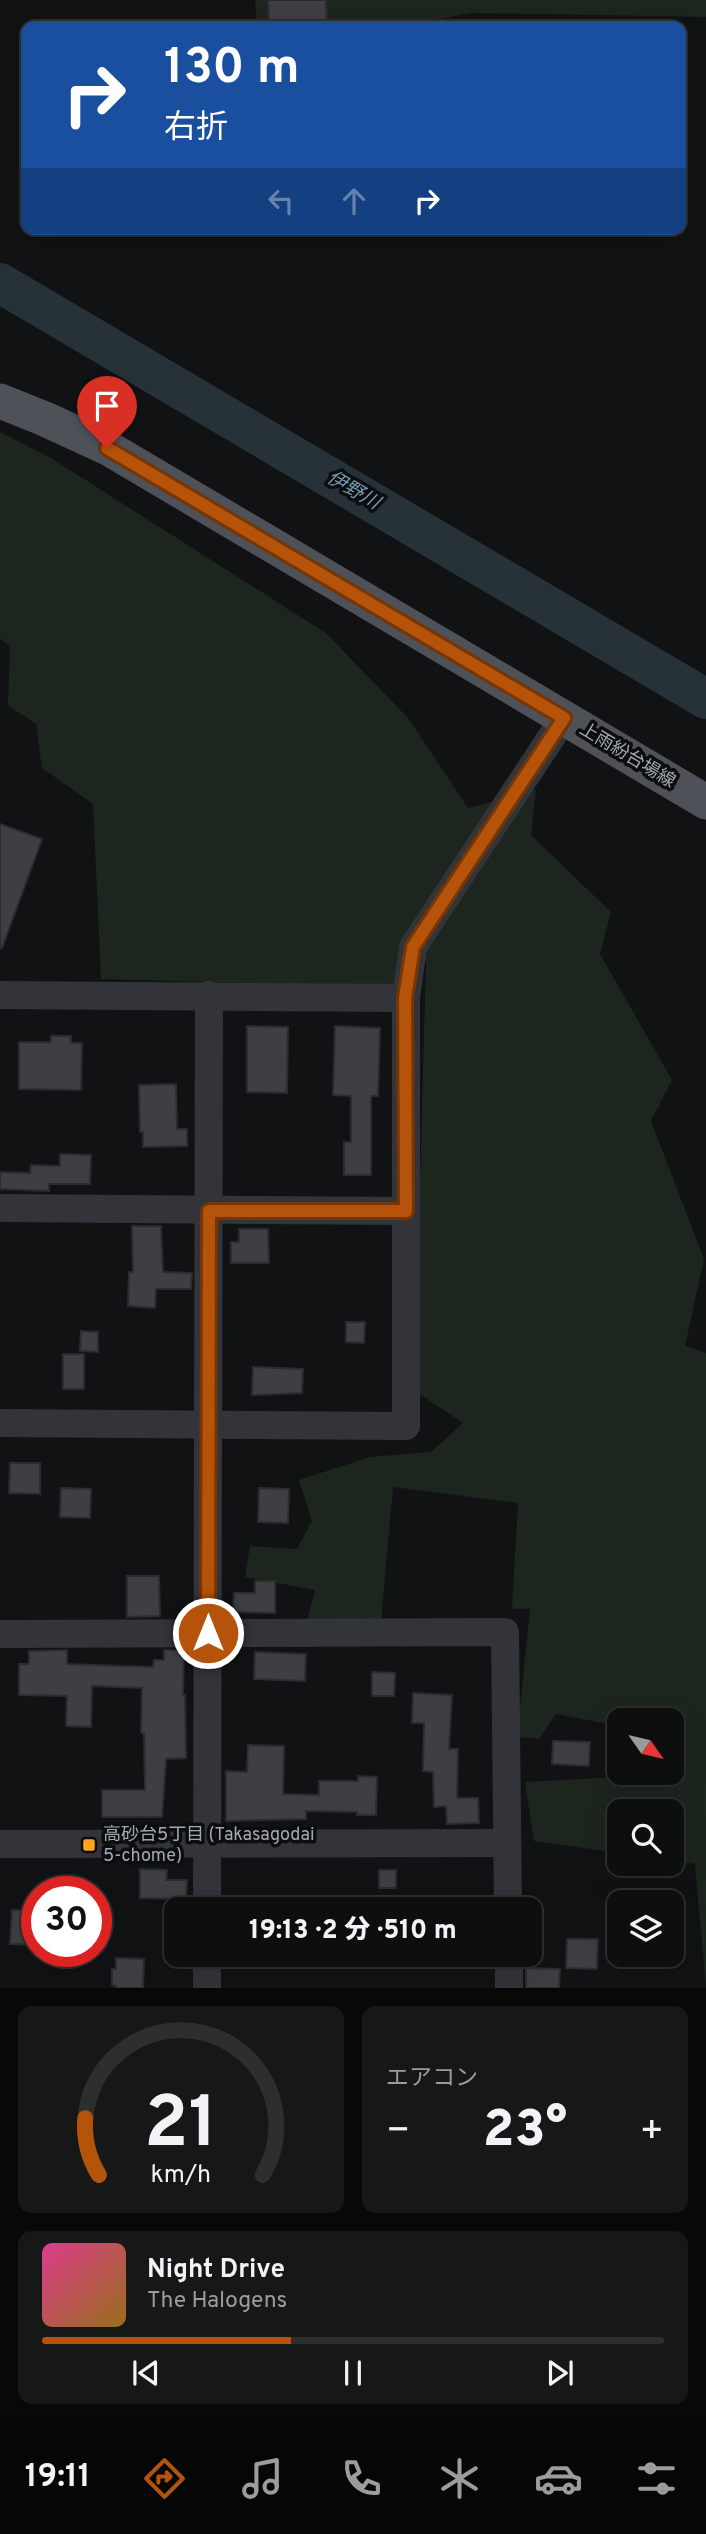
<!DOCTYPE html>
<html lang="ja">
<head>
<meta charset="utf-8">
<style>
  :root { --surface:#0d0e0e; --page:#161717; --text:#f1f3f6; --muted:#9a9c9e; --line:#2d2e2e; --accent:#b45309 }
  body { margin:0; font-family:Overpass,"Noto Sans JP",sans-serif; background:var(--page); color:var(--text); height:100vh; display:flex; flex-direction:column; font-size:26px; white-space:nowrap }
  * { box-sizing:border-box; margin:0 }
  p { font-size:23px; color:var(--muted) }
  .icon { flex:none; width:38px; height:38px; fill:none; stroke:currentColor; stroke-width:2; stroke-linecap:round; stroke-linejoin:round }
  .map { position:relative; height:1988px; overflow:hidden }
  .sheet { display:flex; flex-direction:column; gap:18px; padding:18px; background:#070808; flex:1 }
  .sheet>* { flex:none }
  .top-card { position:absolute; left:21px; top:21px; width:665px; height:214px; border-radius:14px; box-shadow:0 7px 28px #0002,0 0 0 2px var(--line); background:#1a4fa0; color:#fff; overflow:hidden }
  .needle { width:46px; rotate:124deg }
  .controls { position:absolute; left:607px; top:1708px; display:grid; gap:14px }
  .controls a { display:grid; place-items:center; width:77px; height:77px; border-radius:14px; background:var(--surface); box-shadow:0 7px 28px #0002,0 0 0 2px var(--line); font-size:35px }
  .speed { position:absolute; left:21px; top:1876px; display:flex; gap:14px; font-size:35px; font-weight:700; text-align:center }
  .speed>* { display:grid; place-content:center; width:91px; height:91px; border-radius:50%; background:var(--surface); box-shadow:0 7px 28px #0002,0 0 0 2px var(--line); line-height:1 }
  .speed .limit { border:10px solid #d22; background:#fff; color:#111 }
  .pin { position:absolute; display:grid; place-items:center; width:60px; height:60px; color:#fff; margin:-72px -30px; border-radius:50% 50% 50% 0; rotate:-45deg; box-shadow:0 0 7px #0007 }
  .pin .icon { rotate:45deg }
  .me { position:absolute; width:77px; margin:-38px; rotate:0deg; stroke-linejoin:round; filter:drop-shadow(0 0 5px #0008) }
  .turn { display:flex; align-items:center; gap:24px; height:147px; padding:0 28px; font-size:32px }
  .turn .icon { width:91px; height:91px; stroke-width:2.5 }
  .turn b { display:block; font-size:49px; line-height:60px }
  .lanes { display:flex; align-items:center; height:66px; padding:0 28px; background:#0003; justify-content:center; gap:35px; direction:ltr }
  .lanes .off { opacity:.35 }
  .big { font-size:52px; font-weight:800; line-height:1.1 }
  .sheet .tile { flex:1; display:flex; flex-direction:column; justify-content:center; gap:10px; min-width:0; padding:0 24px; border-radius:14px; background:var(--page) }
  .sheet .dial { align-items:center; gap:0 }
  .dial svg { height:182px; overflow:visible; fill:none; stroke:var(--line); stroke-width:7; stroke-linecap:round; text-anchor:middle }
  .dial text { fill:var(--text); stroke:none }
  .song { display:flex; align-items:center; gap:21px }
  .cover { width:84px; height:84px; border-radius:10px; background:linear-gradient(135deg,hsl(330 70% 55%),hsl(40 70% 35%)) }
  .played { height:7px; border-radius:4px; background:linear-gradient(90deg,var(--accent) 40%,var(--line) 40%) }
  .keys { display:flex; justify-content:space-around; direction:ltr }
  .heat { display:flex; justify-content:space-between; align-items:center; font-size:38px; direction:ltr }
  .sheet .tiles { flex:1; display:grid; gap:18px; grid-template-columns:1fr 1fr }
  .tile:last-child { grid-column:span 2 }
  .trip { position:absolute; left:164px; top:1897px; width:378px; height:70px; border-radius:14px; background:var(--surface); box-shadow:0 7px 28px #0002,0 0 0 2px var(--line); font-weight:800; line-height:70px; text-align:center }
  .menu { display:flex; height:112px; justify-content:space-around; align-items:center; background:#050606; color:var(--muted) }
  .menu .icon { width:49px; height:49px }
  .menu .on { color:var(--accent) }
  .menu b { font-size:32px; color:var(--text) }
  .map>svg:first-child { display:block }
  .green { fill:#1d261e }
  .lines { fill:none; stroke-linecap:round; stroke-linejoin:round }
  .river { stroke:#273238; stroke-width:40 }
  .building { fill:#3d3f43; stroke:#2b2c30; stroke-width:2 }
  .minor { stroke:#323439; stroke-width:28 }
  .major { stroke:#4e5158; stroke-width:35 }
  .route-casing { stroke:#753606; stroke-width:18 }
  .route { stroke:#b45309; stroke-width:12 }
  .poi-dot { fill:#ffa21e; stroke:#0d0d0e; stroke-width:2.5 }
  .labels { text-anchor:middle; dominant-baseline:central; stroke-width:7; stroke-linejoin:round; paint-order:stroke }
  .street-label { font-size:18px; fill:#a1a9b5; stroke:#0d0d0e }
  .poi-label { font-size:18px; fill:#a1a9b5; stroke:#0d0d0e; text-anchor:start }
  .water-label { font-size:19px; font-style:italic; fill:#749bb4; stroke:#0d0d0e }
</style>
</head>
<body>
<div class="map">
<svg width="706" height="1988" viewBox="0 0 706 1988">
  <rect width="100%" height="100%" fill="#111213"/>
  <g class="green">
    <polygon points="255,0 706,0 706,17 472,13 399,26 257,26"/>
    <polygon points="0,432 51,458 326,633 408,718 468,808 536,790 531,835 611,912 600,954 672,1080 651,1121 704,1259 685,1346 706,1353 706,1988 695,1864 672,1861 672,1811 620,1811 619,1853 534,1841 525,1782 618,1777 619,1762 620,1773 672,1773 672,1720 620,1720 619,1726 556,1714 539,1739 517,1737 530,1609 512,1609 518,1503 393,1487 381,1621 307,1621 315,1590 245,1577 250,1546 297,1549 312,1521 299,1480 370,1457 431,1452 463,1423 415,1391 420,1348 418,1255 426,962 398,958 397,987 101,979 93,804 42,768 36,724 8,705 10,646 0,639"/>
  </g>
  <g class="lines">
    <polyline class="river" points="0,283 706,699"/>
  </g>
  <g class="building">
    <polygon points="268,0 326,0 327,26 269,26"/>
    <polygon points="0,824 42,839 2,948 0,948"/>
    <polygon points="247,1026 288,1027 287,1093 247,1092"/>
    <polygon points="335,1026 380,1028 378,1096 371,1096 371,1175 344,1175 344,1142 351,1142 351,1096 333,1095"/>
    <polygon points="51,1036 71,1036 71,1043 82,1043 81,1090 19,1089 19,1042 51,1042"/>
    <polygon points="176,1084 177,1129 187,1129 187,1146 143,1147 143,1132 140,1132 139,1085"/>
    <polygon points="60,1154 91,1155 90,1184 49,1184 49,1191 0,1189 0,1172 30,1173 31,1165 60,1166"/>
    <polygon points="132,1226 161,1226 163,1272 192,1273 191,1289 156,1289 155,1308 128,1306 129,1272 133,1272"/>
    <polygon points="239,1229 268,1229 269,1263 231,1263 231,1242 239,1242"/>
    <polygon points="346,1322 365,1322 364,1343 346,1342"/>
    <polygon points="81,1331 98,1332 98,1352 80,1351"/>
    <rect x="63" y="1354" width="21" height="35"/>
    <polygon points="253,1367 303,1369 302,1393 252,1395"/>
    <polygon points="10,1463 40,1463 40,1494 9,1493"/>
    <polygon points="61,1488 91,1489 90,1518 60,1517"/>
    <polygon points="259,1488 289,1489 288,1523 258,1522"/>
    <polygon points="127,1576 159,1576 160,1616 127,1617"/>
    <polygon points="255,1581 275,1581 275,1613 233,1612 234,1593 255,1593"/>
    <polygon points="67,1650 67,1664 153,1667 154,1660 164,1660 164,1650 184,1650 183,1695 185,1695 186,1758 166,1759 162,1817 102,1817 102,1790 145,1790 144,1733 141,1733 142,1688 92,1686 91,1727 66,1726 67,1696 19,1695 19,1664 29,1664 29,1651"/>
    <polygon points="255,1652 306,1654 305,1681 254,1679"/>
    <polygon points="372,1672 395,1673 394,1696 372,1696"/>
    <polygon points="413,1693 452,1695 449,1749 458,1749 457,1798 478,1798 479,1823 447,1824 446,1806 434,1807 433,1772 423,1771 424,1723 412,1723"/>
    <polygon points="553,1741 590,1742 589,1766 552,1764"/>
    <polygon points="248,1745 284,1746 283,1794 319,1795 319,1781 358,1781 358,1776 377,1777 376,1815 357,1815 357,1812 306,1811 306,1819 226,1821 226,1771 247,1772"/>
    <polygon points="140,1869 167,1870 166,1880 187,1880 186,1899 140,1898"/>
    <rect x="379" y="1870" width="17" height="18"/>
    <polygon points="12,1910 37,1911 37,1945 10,1944"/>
    <polygon points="567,1939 598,1939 597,1969 566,1968"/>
    <polygon points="116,1958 144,1959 143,1988 116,1988 116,1986 112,1985 112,1969 116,1969"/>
    <polygon points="526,1968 560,1969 559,1988 526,1988"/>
  </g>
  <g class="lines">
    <g class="minor">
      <polyline points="0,995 406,998"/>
      <polyline points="0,1208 406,1211"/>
      <polyline points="0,1423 406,1426 406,998 413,947 564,718"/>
      <polyline points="0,1634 505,1632 508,1909"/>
      <polyline points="0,1844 507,1843"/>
      <polyline points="207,1909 209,995"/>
      <polyline points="207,1955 207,1988"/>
      <polyline points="509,1955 509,1988"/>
    </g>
    <polyline class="major" points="0,401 45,419 108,448 706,802"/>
  </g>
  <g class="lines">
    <g class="route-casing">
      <polyline id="route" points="107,448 564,718 413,947 405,998 406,1211 209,1211 208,1633"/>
    </g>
    <use href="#route" class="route"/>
  </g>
  <rect class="poi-dot" x="82" y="1838" width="14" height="14" rx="3.5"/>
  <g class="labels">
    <g class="street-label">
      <text transform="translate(627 756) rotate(31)">上雨紛台場線</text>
    </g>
    <g class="poi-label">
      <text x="103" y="1835">高砂台5丁目 (Takasagodai<tspan x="103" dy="21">5-chome)</tspan></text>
    </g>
    <g class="water-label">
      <text transform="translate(353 491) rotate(30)">伊野川</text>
    </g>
  </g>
</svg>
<div class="controls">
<a><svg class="needle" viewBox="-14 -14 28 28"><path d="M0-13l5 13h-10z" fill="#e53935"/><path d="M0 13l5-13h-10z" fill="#9a9c9e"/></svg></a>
<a><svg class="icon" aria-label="search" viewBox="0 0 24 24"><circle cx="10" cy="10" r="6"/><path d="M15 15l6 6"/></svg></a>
<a><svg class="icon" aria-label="layers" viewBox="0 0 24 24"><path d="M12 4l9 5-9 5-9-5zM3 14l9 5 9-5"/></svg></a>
</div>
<div class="speed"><div class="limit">30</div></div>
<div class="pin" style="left:107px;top:448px;background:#d93025"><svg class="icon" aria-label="arrive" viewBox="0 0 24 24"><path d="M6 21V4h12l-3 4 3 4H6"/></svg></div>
<svg class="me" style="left:208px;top:1633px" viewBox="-20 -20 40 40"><circle r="17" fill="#b45309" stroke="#fff" stroke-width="3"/><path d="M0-11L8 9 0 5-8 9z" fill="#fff"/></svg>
<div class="trip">19:13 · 2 分 · 510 m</div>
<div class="top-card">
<div class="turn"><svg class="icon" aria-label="right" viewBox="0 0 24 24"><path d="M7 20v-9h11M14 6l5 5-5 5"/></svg><div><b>130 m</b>右折</div></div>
<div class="lanes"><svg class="icon off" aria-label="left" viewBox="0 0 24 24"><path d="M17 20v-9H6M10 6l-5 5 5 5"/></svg><svg class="icon off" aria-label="ahead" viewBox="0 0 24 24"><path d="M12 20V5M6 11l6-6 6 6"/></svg><svg class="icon" aria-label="right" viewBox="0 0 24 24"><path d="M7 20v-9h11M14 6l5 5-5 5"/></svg></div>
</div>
</div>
<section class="sheet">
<div class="tiles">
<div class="tile dial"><svg viewBox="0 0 100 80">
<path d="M14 69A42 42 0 1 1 86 69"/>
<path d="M14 69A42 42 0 0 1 8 44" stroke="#b45309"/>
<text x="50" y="56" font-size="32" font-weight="700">21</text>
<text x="50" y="72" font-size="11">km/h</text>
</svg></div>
<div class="tile"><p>エアコン</p>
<div class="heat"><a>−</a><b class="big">23°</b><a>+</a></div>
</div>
<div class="tile">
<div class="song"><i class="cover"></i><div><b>Night Drive</b><p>The Halogens</p></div></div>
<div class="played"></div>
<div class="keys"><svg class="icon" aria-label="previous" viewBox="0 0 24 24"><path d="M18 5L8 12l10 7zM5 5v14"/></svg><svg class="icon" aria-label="pause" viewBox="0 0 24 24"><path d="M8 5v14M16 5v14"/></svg><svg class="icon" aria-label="next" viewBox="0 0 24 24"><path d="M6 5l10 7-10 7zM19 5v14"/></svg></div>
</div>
</div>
</section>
<nav class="menu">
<b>19:11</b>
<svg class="icon on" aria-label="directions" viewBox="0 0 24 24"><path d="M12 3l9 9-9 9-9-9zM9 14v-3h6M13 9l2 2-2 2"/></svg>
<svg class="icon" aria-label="music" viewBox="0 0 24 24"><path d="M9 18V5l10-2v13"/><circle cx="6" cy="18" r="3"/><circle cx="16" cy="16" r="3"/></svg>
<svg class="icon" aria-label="phone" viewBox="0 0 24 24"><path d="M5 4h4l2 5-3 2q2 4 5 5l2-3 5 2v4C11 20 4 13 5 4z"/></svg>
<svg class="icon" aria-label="climate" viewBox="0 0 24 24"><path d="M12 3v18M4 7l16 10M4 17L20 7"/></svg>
<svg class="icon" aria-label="car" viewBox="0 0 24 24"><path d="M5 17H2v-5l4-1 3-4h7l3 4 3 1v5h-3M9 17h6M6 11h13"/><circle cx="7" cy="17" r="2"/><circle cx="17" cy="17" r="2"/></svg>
<svg class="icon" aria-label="filters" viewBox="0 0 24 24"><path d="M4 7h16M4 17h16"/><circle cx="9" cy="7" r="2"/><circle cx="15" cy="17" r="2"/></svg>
</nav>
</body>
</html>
